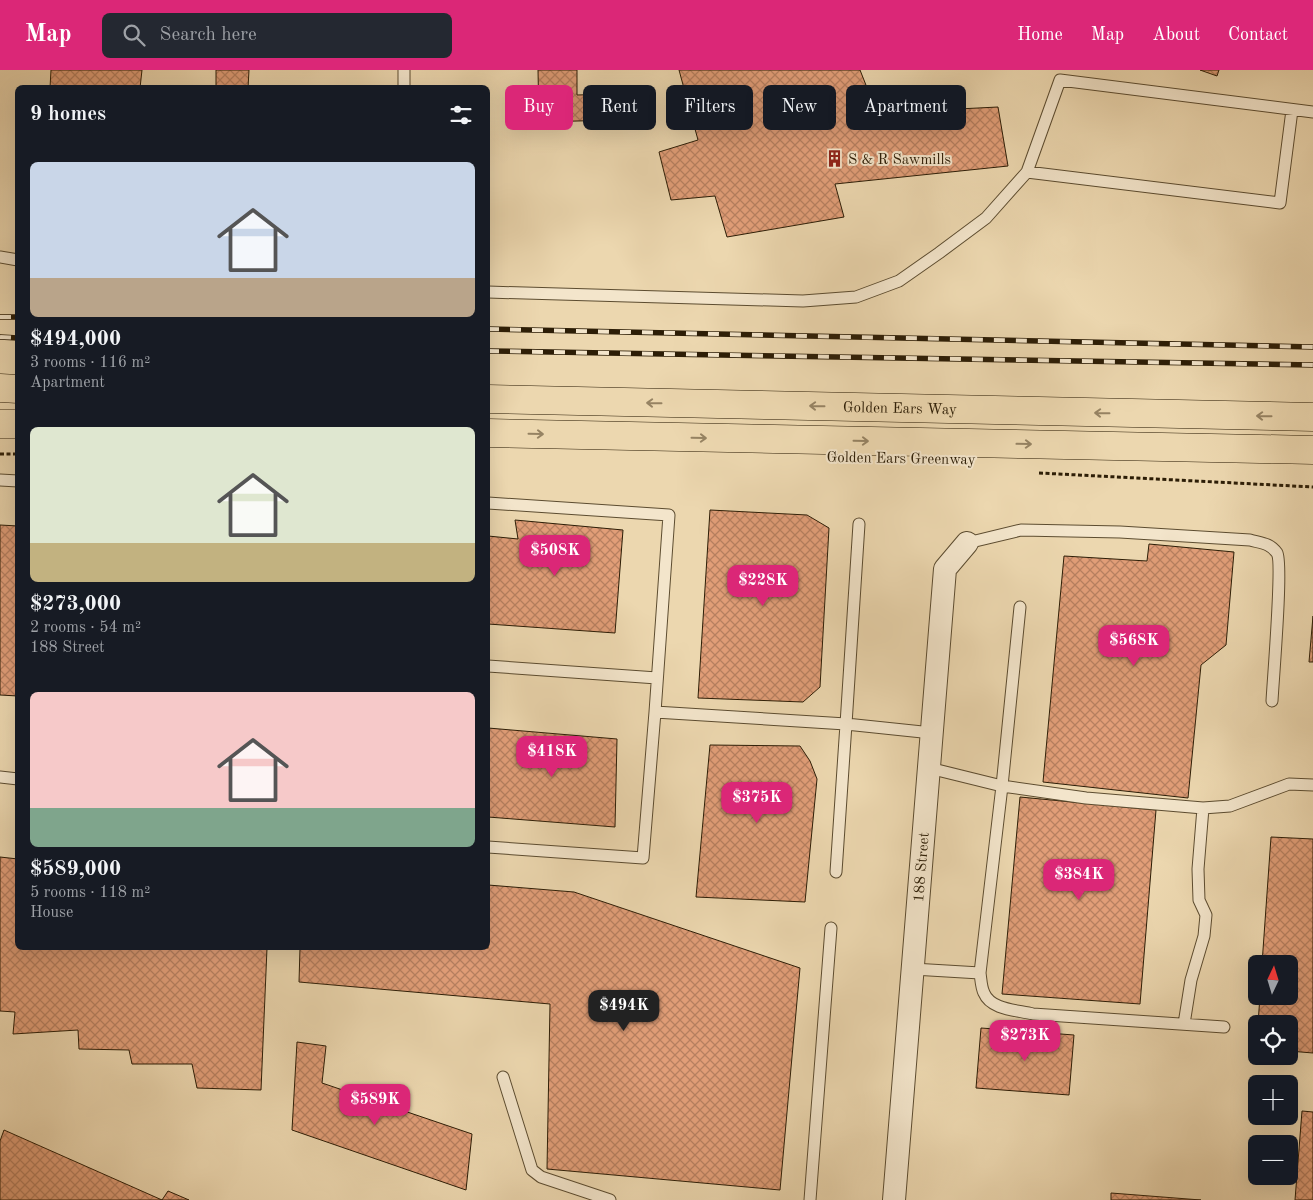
<!DOCTYPE html>
<html lang="en">
<head>
<meta charset="utf-8">
<style>
  :root { --surface:#171b24; --page:#242831; --text:#f1f3f6; --muted:#9ea1a6; --accent:#db2777 }
  body { margin:0; font-family:"Old Standard TT",serif; background:var(--page); color:var(--text); height:100vh; display:flex; flex-direction:column; font-size:19px; white-space:nowrap }
  * { box-sizing:border-box; margin:0 }
  p { font-size:16px; color:var(--muted) }
  .icon { flex:none; width:28px; height:28px; fill:none; stroke:currentColor; stroke-width:2; stroke-linecap:round; stroke-linejoin:round }
  .map { position:relative; flex:1; overflow:hidden }
  .drawer { position:absolute; left:15px; top:15px; width:475px; height:865px; display:flex; flex-direction:column; background:var(--surface); border-radius:8px; box-shadow:0 5px 20px #0002 }
  .drawer>* { flex:none }
  .guide { position:absolute; left:505px; top:15px; width:475px; height:45px; display:flex; gap:10px }
  .needle { width:32px; rotate:4deg }
  .controls { position:absolute; left:1248px; top:885px; display:grid; gap:10px }
  .controls a { display:grid; place-items:center; width:50px; height:50px; border-radius:8px; background:var(--surface); box-shadow:0 5px 20px #0002; font-size:25px }
  .price { position:absolute; translate:-50% -42px; padding:0 11px; border-radius:10px; background:var(--accent); color:#fff; font-size:16px; line-height:32px; filter:drop-shadow(0 1px 2px #0008) }
  .price::after { content:''; position:absolute; left:50%; top:30px; width:15px; height:11px; margin-left:-8px; background:inherit; clip-path:polygon(0 0,100% 0,50% 100%) }
  .price.current { background:#222; color:#fff }
  ul { padding:0; list-style:none }
  li { display:grid; align-content:center; gap:10px; height:265px; padding:0 15px }
  li span { display:grid; place-items:center; height:155px; border-radius:8px; color:#555 }
  li>.icon { margin-inline-start:auto }
  span .icon { width:90px; height:90px; fill:#fffc; stroke-width:1 }
  li b { font-size:21px }
  h2 { display:flex; justify-content:space-between; align-items:center; height:60px; padding:0 15px; font-size:21px }
  .tag { padding:0 18px; border-radius:8px; background:var(--surface); box-shadow:0 5px 20px #0002; font-size:18px; line-height:45px }
  .tag.current { background:var(--accent); color:#fff }
  header { display:flex; align-items:center; gap:30px; box-sizing:border-box; height:70px; padding:0 25px; background:var(--accent); color:#fff }
  header strong { font-size:24px }
  nav { display:flex; gap:28px; margin-inline-start:auto; font-size:18px }
  .search { width:350px; height:45px; background:var(--page); display:flex; align-items:center; gap:12px; box-sizing:border-box; padding:0 18px; border-radius:8px; color:var(--muted); font-size:19px }
  .map>svg:first-child { display:block }
  .building { fill:url(#building-cross-hatch); stroke:#2c1d06 }
  .lines { fill:none; stroke-linecap:round; stroke-linejoin:round }
  .lane-casing { stroke:#5c4c30; stroke-width:13 }
  .street-casing { stroke:#5c4c30; stroke-width:24 }
  .primary-casing { stroke:#2c1d06; stroke-width:29 }
  .path { stroke:#2c1d06; stroke-width:3; stroke-dasharray:4 2.5; stroke-linecap:butt }
  .lane { stroke:#f3e5cb; stroke-width:11 }
  .street { stroke:#f3e5cb; stroke-width:22 }
  .primary { stroke:#ecd7af; stroke-width:28 }
  .rail-casing { stroke:#2c1d06; stroke-width:5.5 }
  .rail { stroke:#f3e5cb; stroke-width:4; stroke-dasharray:11; stroke-linecap:butt }
  .oneway { stroke:#968363 }
  .labels { text-anchor:middle; stroke-width:4; stroke-linejoin:round; paint-order:stroke }
  .poi-label { font-size:15px; fill:#2c1d06; stroke:#f3e5cb; text-anchor:start }
  .street-label { font-size:15px; fill:#2c1d06; stroke:#f3e5cb }
</style>
</head>
<body>
<header>
<strong>Map</strong>
<div class="search"><svg class="icon" aria-label="search" viewBox="0 0 24 24"><circle cx="10" cy="10" r="6"/><path d="M15 15l6 6"/></svg>Search here</div>
<nav><a>Home</a><a>Map</a><a>About</a><a>Contact</a></nav>
</header>
<div class="map">
<svg width="1313" height="1130" viewBox="0 0 1313 1130">
  <defs>
    <pattern id="building-cross-hatch" width="8" height="8" patternUnits="userSpaceOnUse" patternTransform="scale(1.25)"><rect width="8" height="8" fill="#e19e78"/><path d="M0 0l8 8M0 8l8-8" fill="none" stroke="#b78060"/></pattern>
  </defs>
  <rect width="100%" height="100%" fill="#ecd7af"/>
  <filter id="stains"><feTurbulence type="fractalNoise" baseFrequency=".004" numOctaves="4"/><feColorMatrix values="0 0 0 0 .2 0 0 0 0 .09 0 0 0 0 .02 0 0 0 .5 -.17"/></filter>
  <radialGradient id="worn" r=".72"><stop offset=".6" stop-color="#630" stop-opacity="0"/><stop offset="1" stop-color="#630" stop-opacity=".3"/></radialGradient>
  <!-- building -->
  <path class="building" d="M51,0H142L140,18H50Z
    M216,0H249L248,18H216Z
    M538,0H577V25L614,24L615,50L539,52Z
    M679,0H860L877,43L998,37L1008,96L835,114L844,147L727,167L715,126L671,130L659,82L698,70Z
    M1200,0H1219L1217,6Z
    M710,440L807,445L829,458L820,617L803,632L698,628Z
    M515,450L623,460L615,563L488,554V466L518,469Z
    M0,455L18,456V626L0,625Z
    M1149,474L1234,482L1226,575L1201,595L1188,728L1043,712L1064,486L1147,491Z
    M1313,546V592H1309Z
    M488,658L617,669L615,757L488,747Z
    M710,675L800,676L810,691L817,709L805,832L696,827Z
    M1020,727L1156,740L1140,934L1002,924Z
    M1271,767L1313,769V983L1289,981V954H1258L1260,926H1289V894H1262Z
    M0,787L18,789V878H267L261,1020L197,1018L192,994H132L129,980L79,979L78,960L13,964L15,942L0,941Z
    M488,815L574,822L800,898L780,1120L547,1099L550,934L299,912L300,878H488Z
    M981,958L1074,965L1069,1025L976,1018Z
    M297,972L326,976L322,1013L472,1064L466,1120L292,1060Z
    M1302,1041L1313,1042V1130H1295Z
    M4,1060L162,1130L168,1121L189,1130H0V1071Z
    M1111,1123L1201,1130H1111Z"/>
  <g class="lines">
    <defs>
      <path id="lane" d="M404,18V0
        M1292,40L1280,133L1027,102L1060,10L1313,42
        M0,187L18,190
        M488,222L803,231L856,227L899,211L939,183L986,148L1027,102
        M0,410L18,411
        M488,433L669,445L655,642L846,654L836,802
        M859,454L846,654L932,663
        M967,473L1021,460L1120,462L1250,470C1261,473 1270,473 1277,483C1283,493 1273,611 1272,631
        M488,596L657,608
        M929,698L1002,716L1086,728L1203,738L1230,736L1289,714L1313,715
        M0,707L18,709
        M488,777L643,788L655,642
        M913,899L980,903L1002,716L1020,537
        M980,903C981,909 981,917 984,923C991,940 1017,940 1033,944L1224,957
        M1184,954L1191,910L1204,866L1206,845L1199,830L1198,799L1203,738
        M503,1007L532,1100L541,1107L610,1130
        M810,1130L831,858"/>
      <g id="street">
        <path id="s1" d="M894,1130L945,499L967,473"/>
      </g>
      <g id="primary">
        <path d="M0,318L18,319"/>
        <path id="s2" d="M488,329L1313,347"/>
        <path d="M0,354H18"/>
        <path d="M488,363L1313,380"/>
      </g>
    </defs>
    <!-- lane casing -->
    <use href="#lane" class="lane-casing"/>
    <!-- street casing -->
    <use href="#street" class="street-casing"/>
    <!-- primary casing -->
    <use href="#primary" class="primary-casing"/>
    <!-- path -->
    <path class="path" d="M0,384H18
      M1039,403L1313,417"/>
    <!-- lane -->
    <use href="#lane" class="lane"/>
    <!-- street -->
    <use href="#street" class="street"/>
    <!-- primary -->
    <use href="#primary" class="primary"/>
    <defs>
      <path id="rail" d="M0,247H18
        M488,259L1313,277
        M0,267L18,268
        M488,281L1313,295"/>
    </defs>
    <!-- rail casing -->
    <use href="#rail" class="rail-casing"/>
    <!-- rail -->
    <use href="#rail" class="rail"/>
  </g>
  <!-- one-way arrows -->
  <defs><path id="oneway-shaft" d="M-6 0H5M1.5-3L5.5 0L1.5 3" fill="none" stroke-width="1.6" stroke-linecap="round" stroke-linejoin="round" transform="scale(1.25)"/></defs>
  <g class="oneway">
    <use href="#oneway-shaft" transform="translate(654 333) rotate(-179)"/>
    <use href="#oneway-shaft" transform="translate(817 336) rotate(-179)"/>
    <use href="#oneway-shaft" transform="translate(1102 343) rotate(-179)"/>
    <use href="#oneway-shaft" transform="translate(1264 346) rotate(-179)"/>
    <use href="#oneway-shaft" transform="translate(536 364) rotate(1)"/>
    <use href="#oneway-shaft" transform="translate(699 368) rotate(1)"/>
    <use href="#oneway-shaft" transform="translate(861 371) rotate(1)"/>
    <use href="#oneway-shaft" transform="translate(1024 374) rotate(1)"/>
  </g>
  <!-- icons -->
  <defs>
    <symbol id="building-bare" viewBox="-9 -9 18 18"><path d="M-4-6H4V6H1V3H-1V6H-4ZM-2.5-4.3h1.7v1.8h-1.7ZM.8-4.3h1.7v1.8H.8ZM-2.5-1h1.7V.8h-1.7ZM.8-1h1.7V.8H.8Z" fill="#8f2418" stroke="#f3e5cb" stroke-width="2.5" paint-order="stroke"/></symbol>
  </defs>
  <g fill-rule="evenodd">
    <use href="#building-bare" x="822" y="76" width="25" height="25"/>
  </g>
  <g class="labels">
    <!-- poi labels -->
    <g class="poi-label">
      <text x="848" y="94">S &amp; R Sawmills</text>
    </g>
    <!-- street labels -->
    <g class="street-label">
      <text dy="5" stroke="none"><textPath href="#s2" startOffset="412">Golden Ears Way</textPath></text>
      <text transform="translate(901 388) rotate(1)" y="5">Golden Ears Greenway</text>
      <text dy="5" stroke="none"><textPath href="#s1" startOffset="334">188 Street</textPath></text>
    </g>
  </g>
  <rect width="100%" height="100%" filter="url(#stains)"/>
  <rect width="100%" height="100%" fill="url(#worn)"/>
</svg>
<div class="controls">
<a><svg class="needle" viewBox="-14 -14 28 28"><path d="M0-13l5 13h-10z" fill="#e53935"/><path d="M0 13l5-13h-10z" fill="#9ea1a6"/></svg></a>
<a><svg class="icon" aria-label="locate" viewBox="0 0 24 24"><circle cx="12" cy="12" r="6"/><path d="M12 2v4M12 18v4M2 12h4M18 12h4"/></svg></a>
<a>+</a>
<a>−</a>
</div>
<b class="price" style="left:555px;top:507px">$508K</b>
<b class="price" style="left:763px;top:537px">$228K</b>
<b class="price" style="left:1134px;top:597px">$568K</b>
<b class="price" style="left:552px;top:708px">$418K</b>
<b class="price" style="left:757px;top:754px">$375K</b>
<b class="price" style="left:1079px;top:831px">$384K</b>
<b class="price current" style="left:624px;top:962px">$494K</b>
<b class="price" style="left:1025px;top:992px">$273K</b>
<b class="price" style="left:375px;top:1056px">$589K</b>
<div class="guide">
<a class="tag current">Buy</a>
<a class="tag">Rent</a>
<a class="tag">Filters</a>
<a class="tag">New</a>
<a class="tag">Apartment</a>
</div>
<section class="drawer">
<h2>9 homes<svg class="icon" aria-label="filters" viewBox="0 0 24 24"><path d="M4 7h16M4 17h16"/><circle cx="9" cy="7" r="2"/><circle cx="15" cy="17" r="2"/></svg></h2>
<ul>
<li><span style="background:linear-gradient(#c9d6e8 75%,#b9a48a 0)"><svg class="icon" aria-label="home" viewBox="0 0 24 24"><path d="M3 11l9-7 9 7M6 9v11h12V9"/></svg></span><div><b>$494,000</b><p>3 rooms · 116 m²</p><p>Apartment</p></div></li>
<li><span style="background:linear-gradient(#dfe7d0 75%,#c2b280 0)"><svg class="icon" aria-label="home" viewBox="0 0 24 24"><path d="M3 11l9-7 9 7M6 9v11h12V9"/></svg></span><div><b>$273,000</b><p>2 rooms · 54 m²</p><p>188 Street</p></div></li>
<li><span style="background:linear-gradient(#f6c9c9 75%,#7fa58c 0)"><svg class="icon" aria-label="home" viewBox="0 0 24 24"><path d="M3 11l9-7 9 7M6 9v11h12V9"/></svg></span><div><b>$589,000</b><p>5 rooms · 118 m²</p><p>House</p></div></li>
</ul>
</section>
</div>
</body>
</html>
